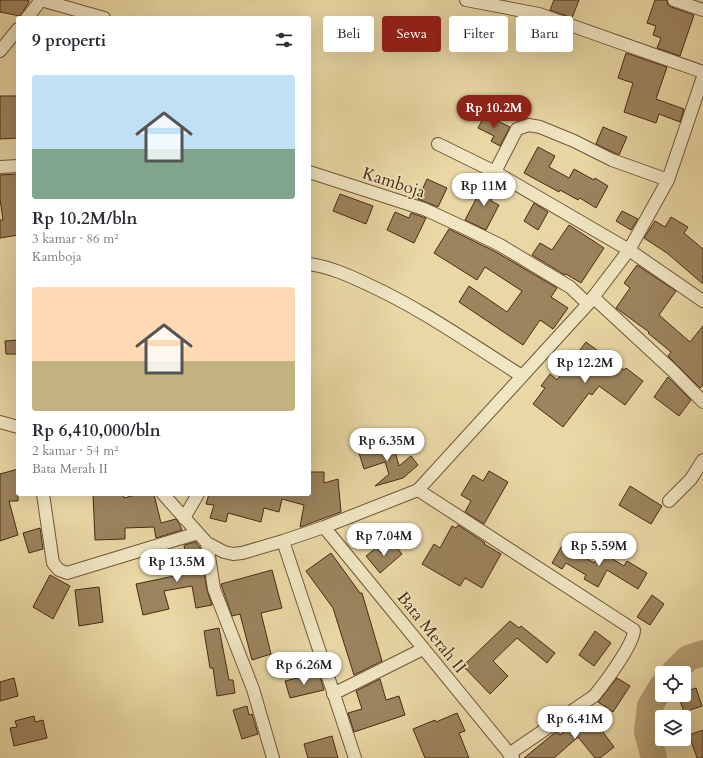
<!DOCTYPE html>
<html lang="id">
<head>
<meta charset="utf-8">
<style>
  :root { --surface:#fff; --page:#f2f2f3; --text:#2b2b33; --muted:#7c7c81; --accent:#8f2418 }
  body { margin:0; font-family:Cardo,serif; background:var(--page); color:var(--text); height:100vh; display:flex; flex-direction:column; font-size:15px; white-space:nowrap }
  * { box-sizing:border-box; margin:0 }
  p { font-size:13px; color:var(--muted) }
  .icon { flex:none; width:22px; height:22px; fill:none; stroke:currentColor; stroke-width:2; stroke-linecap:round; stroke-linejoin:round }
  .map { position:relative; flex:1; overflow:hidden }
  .details { position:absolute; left:16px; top:16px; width:295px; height:480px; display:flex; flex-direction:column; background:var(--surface); border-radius:4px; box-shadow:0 4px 16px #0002 }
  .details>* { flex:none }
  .banner { position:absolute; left:323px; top:16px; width:320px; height:36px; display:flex; gap:8px }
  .fabs { position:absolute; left:655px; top:666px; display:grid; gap:8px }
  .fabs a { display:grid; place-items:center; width:36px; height:36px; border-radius:4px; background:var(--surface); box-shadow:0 4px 16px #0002; font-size:20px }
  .price { position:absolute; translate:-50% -34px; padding:0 9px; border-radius:14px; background:#fff; color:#222; font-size:13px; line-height:26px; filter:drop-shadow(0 1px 2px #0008) }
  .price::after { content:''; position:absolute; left:50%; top:24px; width:12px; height:9px; margin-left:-6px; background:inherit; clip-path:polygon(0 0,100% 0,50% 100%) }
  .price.current { background:var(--accent); color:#fff }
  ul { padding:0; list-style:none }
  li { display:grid; align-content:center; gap:8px; height:212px; padding:0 16px }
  li span { display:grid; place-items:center; height:124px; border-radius:4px; color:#555 }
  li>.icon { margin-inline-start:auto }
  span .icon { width:72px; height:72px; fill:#fffc; stroke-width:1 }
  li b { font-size:17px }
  h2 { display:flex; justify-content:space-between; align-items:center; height:48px; padding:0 16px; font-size:17px }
  .pill { padding:0 14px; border-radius:4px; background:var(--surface); box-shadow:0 4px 16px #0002; font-size:14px; line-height:36px }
  .pill.current { background:var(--accent); color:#fff }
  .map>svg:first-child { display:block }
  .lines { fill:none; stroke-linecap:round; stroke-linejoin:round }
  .river { stroke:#b39d73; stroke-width:26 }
  .building { fill:#9c845e; stroke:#492a11 }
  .minor-casing { stroke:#715636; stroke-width:14 }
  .minor { stroke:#f1e6c4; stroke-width:12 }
  .labels { text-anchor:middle; stroke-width:3; stroke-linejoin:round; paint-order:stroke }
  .street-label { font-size:17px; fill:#492a11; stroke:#f1e6c4 }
</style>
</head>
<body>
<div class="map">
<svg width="703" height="758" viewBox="0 0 703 758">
  <rect width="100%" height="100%" fill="#e9d8a5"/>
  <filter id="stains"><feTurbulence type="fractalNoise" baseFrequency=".005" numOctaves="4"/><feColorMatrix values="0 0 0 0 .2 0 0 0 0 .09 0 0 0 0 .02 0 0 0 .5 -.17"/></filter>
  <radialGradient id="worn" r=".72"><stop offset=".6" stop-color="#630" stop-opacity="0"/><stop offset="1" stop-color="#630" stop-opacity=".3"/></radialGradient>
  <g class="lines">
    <!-- river -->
    <path class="river" d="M673,673L688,658L703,653
      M654,758L647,732L650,706L662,686"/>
  </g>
  <!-- building -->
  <path class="building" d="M0,0H29L28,4L20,16L0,12Z
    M554,0H579L572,18L550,10Z
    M655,0H667L668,5L671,7L694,15L680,56L657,48L661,38L653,35L656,26L647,23Z
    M626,53L667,67L656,99L684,109L680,122L659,114L656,123L624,112L633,83L618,78Z
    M0,96H18V138L0,139Z
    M485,115L510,127L500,146L491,141L494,136L478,128Z
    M603,127L627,137L619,155L596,144Z
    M538,147L555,156L549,167L569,178L574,169L594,180L595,178L608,186L596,208L580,198L578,200L560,190L559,192L524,173Z
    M18,174V235L0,238V220H3L0,199V175Z
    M427,179L447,188L438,207L418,199Z
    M486,180L499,187L491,201L499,205L486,230L465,220Z
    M340,194L373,206L366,224L333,211Z
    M534,203L548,212L538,230L524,221Z
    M622,211L638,219L631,230L616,221Z
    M395,212L409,218L411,213L426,218L414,243L387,230Z
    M671,217L688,227L684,233L703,249V284L667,253L644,238L655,221L665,227Z
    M569,225L604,248L581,283L566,274L565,275L532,255L540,243L552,250Z
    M449,229L496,252L557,288L551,297L568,308L553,329L540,320L523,345L459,302L469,286L507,312L522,291L485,267L477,280L434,253Z
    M637,265L676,291L659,315L690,342L703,326V385L700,388L668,356L671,352L648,333L649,332L616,308L630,288L624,283Z
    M18,340V354H6L5,341Z
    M586,342L624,370L626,368L643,381L625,405L599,386L592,395L589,393L563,427L533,404L545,388L541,386L550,374L557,380Z
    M668,377L691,400L679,416L654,397Z
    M377,444L379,449L393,444L399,466L411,456L418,465L403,478L375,486L389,474L385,462L364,469L358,450Z
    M18,469V501H9L18,535L0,541V474Z
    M489,471L508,482L484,524L465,512L471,501L461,495L473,475L483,481Z
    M311,472H324V483L338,479L341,512L300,527L304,505L282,499L279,512L264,508L261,522L228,513L226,522L210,518L214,505L206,504L209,494H309V482Z
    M630,486L662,506L651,524L619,505Z
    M93,494H123L124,498L140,494H154L161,523L176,519L180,525L182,530L156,538L154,527L125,528V539L95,540Z
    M458,525L485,543L484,544L501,554L482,588L465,578L460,586L422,564L434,544L440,548L452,526L456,528Z
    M40,528L43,549L29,553L23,533Z
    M196,542L199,547H200L207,590L212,605L196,608L192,586L164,591L169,609L143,615L136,584L179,575L176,561L186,559L184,545Z
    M393,543L402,554L380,573L366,556L376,548L381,553Z
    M563,544L594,563L601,552L624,566L627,561L647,573L638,589L607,570L598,587L584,579L586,575L566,563L562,569L552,563Z
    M331,553L360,593H362L382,661L354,675L333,608L306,571Z
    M272,570L282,608L261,613L271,654L252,660L240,614L232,616L221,584Z
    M50,575L70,586L53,619L33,607Z
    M99,587L103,622L79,626L75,590Z
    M652,595L664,604L650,625L637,617Z
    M510,621L519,628L521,626L555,653L547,663L517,638L493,661L508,676L490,694L463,666Z
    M219,628L229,680H233L235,693L217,696L213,668H210L204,631Z
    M595,631L611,643L594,666L579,655Z
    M319,673L324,690L290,698L285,681Z
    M14,678L18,696L0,701V682Z
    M617,678L630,686L613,712L598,702Z
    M380,679L386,700L399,696L405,715L354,732L348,713L362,709L356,691Z
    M696,688L702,706L684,712L678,695H684V692Z
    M247,706L249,715L252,714L258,734L242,739L233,710Z
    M588,712L614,747L600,758H595L578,737L554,758H524L557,731L560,735Z
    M457,713L465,731L459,733L469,758H425L413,729L435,720L436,722Z
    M34,716L35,722L43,720L47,738L14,746L10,728L17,727L15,721Z
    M703,730V758H697L689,735Z
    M332,736L338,758H308L304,744Z"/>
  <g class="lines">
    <defs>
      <path id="minor" d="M41,0L104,18
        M466,0L539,14L703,72
        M674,0L703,10
        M27,18L41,0
        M0,51L18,29
        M438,144L495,172L629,250L703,301
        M0,167L18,166
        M309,172L424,209L465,228L500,245L570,287L588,304
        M495,172L517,129L529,125L540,127L574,141L612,160L668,180
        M309,264C330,267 348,275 367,284C422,309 471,344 522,376
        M593,297L673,371L703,402
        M0,422L18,427
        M418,490L634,630C634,644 604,684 594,696L509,754
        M43,494L53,563L59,570L67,573L198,533
        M163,494L207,543L224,552L233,554L242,553L283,541L324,527L418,490L588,304L629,250L668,180L703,77
        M669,501L691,479L703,460
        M184,518L198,494
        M324,527L513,758
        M283,541L355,758
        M207,543L214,589L253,689L273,758
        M333,694L423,649"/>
    </defs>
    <!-- minor casing -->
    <use href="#minor" class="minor-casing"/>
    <!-- minor -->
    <use href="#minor" class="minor"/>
  </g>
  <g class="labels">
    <!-- street labels -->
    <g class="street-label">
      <text transform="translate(394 182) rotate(18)" y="6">Kamboja</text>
      <text transform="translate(432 632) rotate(51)" y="6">Bata Merah II</text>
    </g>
  </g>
  <rect width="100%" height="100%" filter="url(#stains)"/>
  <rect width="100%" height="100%" fill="url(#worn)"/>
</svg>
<div class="fabs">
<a><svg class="icon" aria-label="locate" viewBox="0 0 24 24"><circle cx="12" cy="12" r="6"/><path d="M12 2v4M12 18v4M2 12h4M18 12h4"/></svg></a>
<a><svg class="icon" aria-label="layers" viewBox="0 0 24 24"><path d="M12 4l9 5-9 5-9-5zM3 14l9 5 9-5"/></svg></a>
</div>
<b class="price current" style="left:494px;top:129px">Rp 10.2M</b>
<b class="price" style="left:484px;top:207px">Rp 11M</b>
<b class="price" style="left:585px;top:384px">Rp 12.2M</b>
<b class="price" style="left:387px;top:462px">Rp 6.35M</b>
<b class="price" style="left:384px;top:557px">Rp 7.04M</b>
<b class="price" style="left:599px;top:567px">Rp 5.59M</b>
<b class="price" style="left:177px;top:583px">Rp 13.5M</b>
<b class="price" style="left:304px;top:686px">Rp 6.26M</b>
<b class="price" style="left:575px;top:740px">Rp 6.41M</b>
<div class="banner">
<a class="pill">Beli</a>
<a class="pill current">Sewa</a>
<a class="pill">Filter</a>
<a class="pill">Baru</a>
</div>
<section class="details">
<h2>9 properti<svg class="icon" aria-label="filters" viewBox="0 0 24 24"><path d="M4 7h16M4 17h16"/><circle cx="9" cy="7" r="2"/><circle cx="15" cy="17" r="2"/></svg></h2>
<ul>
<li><span style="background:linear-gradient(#bfe0f5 60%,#7fa58c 0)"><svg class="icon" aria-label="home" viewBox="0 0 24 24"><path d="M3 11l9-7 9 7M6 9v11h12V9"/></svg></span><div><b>Rp 10.2M/bln</b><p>3 kamar · 86 m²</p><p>Kamboja</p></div></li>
<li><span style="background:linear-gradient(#ffd9b3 60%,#c2b280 0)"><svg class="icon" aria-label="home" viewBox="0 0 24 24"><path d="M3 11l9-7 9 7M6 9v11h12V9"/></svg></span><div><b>Rp 6,410,000/bln</b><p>2 kamar · 54 m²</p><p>Bata Merah II</p></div></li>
</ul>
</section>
</div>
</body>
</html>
